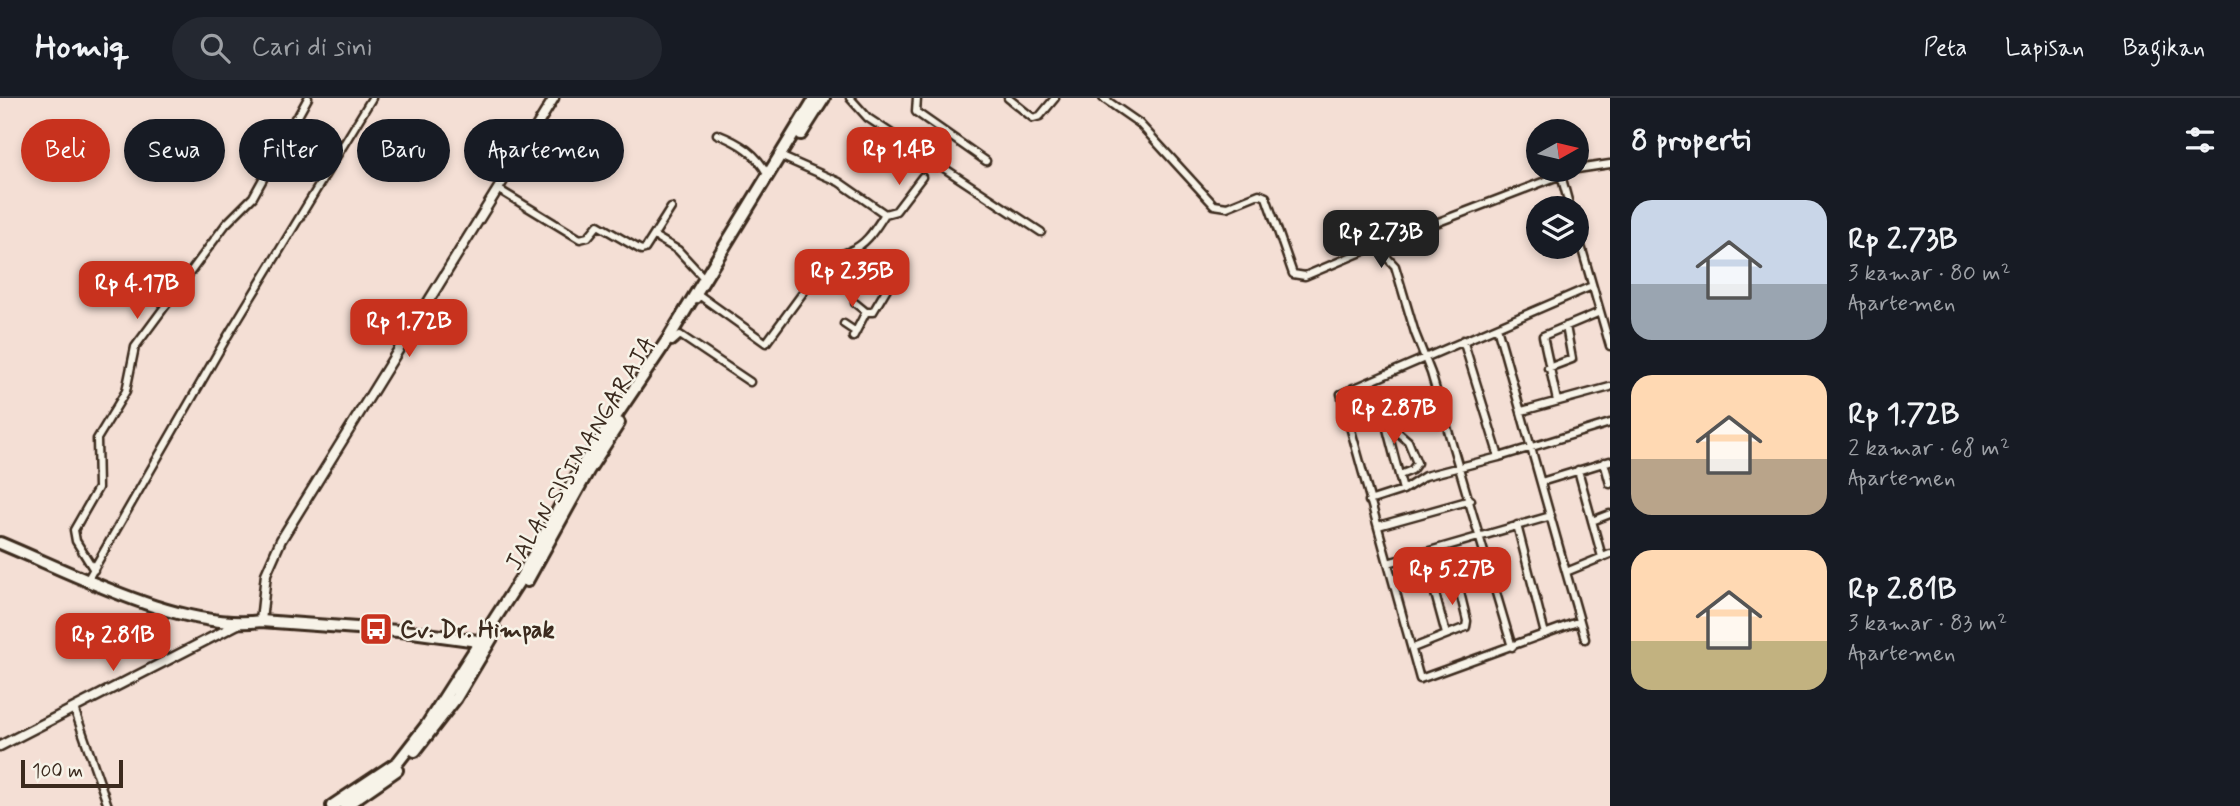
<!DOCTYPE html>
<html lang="id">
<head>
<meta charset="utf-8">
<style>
  :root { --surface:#171b24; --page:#242831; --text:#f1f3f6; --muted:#9ea1a6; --line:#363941; --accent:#c8321e }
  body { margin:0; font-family:Mynerve,sans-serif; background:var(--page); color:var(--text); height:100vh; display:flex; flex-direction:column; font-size:26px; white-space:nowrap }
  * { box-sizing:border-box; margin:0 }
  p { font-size:23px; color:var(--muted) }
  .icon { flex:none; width:38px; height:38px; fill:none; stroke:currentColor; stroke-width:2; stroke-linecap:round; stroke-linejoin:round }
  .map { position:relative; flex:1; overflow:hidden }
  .panel { display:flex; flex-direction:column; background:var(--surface); width:630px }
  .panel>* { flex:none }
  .hud { position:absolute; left:21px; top:21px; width:665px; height:63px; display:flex; gap:14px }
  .needle { width:46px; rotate:82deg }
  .tools { position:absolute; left:1526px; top:21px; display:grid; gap:14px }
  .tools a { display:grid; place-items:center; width:63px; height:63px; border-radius:50%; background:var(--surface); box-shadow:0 4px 10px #0003; font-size:35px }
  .scale { position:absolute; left:21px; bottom:18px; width:102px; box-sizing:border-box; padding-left:7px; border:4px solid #3b2a1e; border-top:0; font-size:19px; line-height:24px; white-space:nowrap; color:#3b2a1e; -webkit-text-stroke:5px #f7f3e8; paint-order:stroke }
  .price { position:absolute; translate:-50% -60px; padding:0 16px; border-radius:14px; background:var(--accent); color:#fff; font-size:23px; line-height:46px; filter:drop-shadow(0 2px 4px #0008) }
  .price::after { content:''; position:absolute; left:50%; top:42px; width:21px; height:16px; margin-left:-10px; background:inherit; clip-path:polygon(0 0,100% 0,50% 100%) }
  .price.current { background:#222; color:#fff }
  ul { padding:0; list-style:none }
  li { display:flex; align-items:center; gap:21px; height:175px; padding:0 21px }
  li span { display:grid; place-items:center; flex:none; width:196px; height:140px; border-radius:21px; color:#555 }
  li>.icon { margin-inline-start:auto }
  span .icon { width:84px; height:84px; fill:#fffc; stroke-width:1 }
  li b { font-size:30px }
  h2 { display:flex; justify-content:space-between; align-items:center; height:84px; padding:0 21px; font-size:30px }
  .tag { padding:0 24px; border-radius:32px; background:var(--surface); box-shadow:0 4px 10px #0003; font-size:24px; line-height:63px }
  .tag.current { background:var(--accent); color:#fff }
  header { display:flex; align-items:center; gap:42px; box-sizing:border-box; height:98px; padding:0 35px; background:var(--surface); border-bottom:2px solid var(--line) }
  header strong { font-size:33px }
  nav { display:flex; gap:38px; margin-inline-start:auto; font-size:24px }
  .search { width:490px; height:63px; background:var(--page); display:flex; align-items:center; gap:18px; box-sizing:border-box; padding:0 24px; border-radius:38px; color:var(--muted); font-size:26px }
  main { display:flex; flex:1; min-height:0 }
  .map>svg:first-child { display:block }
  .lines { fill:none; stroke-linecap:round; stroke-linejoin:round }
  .minor-casing { stroke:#3b2a1e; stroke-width:11 }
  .tertiary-casing { stroke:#3b2a1e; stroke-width:13 }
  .trunk-casing { stroke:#3b2a1e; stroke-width:16 }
  .minor { stroke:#f7f3e8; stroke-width:6 }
  .tertiary { stroke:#f7f3e8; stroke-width:8 }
  .trunk { stroke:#f7f3e8; stroke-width:10 }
  .labels { text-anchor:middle; stroke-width:5; stroke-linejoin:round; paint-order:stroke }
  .street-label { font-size:24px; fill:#3b2a1e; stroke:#f7f3e8 }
  .poi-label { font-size:24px; font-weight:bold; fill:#3b2a1e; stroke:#f7f3e8; text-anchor:start }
</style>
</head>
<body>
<header>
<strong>Homiq</strong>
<div class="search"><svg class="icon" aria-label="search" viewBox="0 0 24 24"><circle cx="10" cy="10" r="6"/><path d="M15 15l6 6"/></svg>Cari di sini</div>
<nav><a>Peta</a><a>Lapisan</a><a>Bagikan</a></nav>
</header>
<main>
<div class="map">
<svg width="1610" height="708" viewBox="0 0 1610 708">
  <rect width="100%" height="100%" fill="#f4dfd5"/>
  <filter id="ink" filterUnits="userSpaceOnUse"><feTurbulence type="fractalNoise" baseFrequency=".0143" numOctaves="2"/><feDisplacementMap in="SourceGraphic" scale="14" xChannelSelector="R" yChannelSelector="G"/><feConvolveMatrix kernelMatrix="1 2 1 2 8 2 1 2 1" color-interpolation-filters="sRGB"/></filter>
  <g filter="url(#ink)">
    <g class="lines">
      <defs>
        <path id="minor" d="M850,0L868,20L1041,134
          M917,0L916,14L986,63
          M1008,0L1033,20L1040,18L1055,0
          M1103,0L1139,25L1214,107L1227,109L1259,96L1266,99L1293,176L1305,178L1376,148L1395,168L1415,235L1431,275L1512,549
          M295,20L341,48
          M717,36C740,45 756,55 768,77
          M780,58L839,84L885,116L896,113L922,79
          M1577,71L1610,66
          M1561,77L1570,110
          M498,91L580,141L588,139L598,127L641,152L645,151L671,110
          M1577,134L1610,248
          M654,138L678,152L703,179
          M1376,148L1574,72
          M850,153C867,146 875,131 885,116
          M1592,188L1341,296L1420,581L1580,523L1566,474L1610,456
          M697,201L699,197L766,245L827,162L850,153L889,187L873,214H866L853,239
          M855,205L866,214
          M844,226L856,234
          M1497,229L1566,474
          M668,241L672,244L680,237L750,284
          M1463,242L1499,359L1610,325
          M1548,270L1572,261L1566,228
          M1353,290L1385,323L1403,392
          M1557,303L1543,238L1600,214
          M1522,313L1610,289
          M1385,323L1408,343L1417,365L1412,372L1400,377
          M1604,364L1610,386
          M1578,372L1602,459
          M1541,384L1610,363
          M1369,403L1403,392L1425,378L1499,359
          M1592,423L1610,416
          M1517,427L1545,536
          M1378,428L1471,402
          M1388,465L1551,418
          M94,472L76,443L74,432L98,390L97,341L126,293L135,249L226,126L253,99L308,0
          M88,481L227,239L372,0
          M1580,523L1585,541
          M1446,536L1434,492L1457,482
          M1413,550L1466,529L1467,523L1457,482L1491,473
          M74,610L108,708"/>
        <path id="tertiary" d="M261,523L266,476L281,442L554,0
          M0,648L238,526"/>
        <path id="trunk" d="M801,36L824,0
          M0,445C73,475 183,534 261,523L412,534L485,544
          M527,483L588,373L619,325
          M415,653L456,600L496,533
          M332,708L398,664L426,628L521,480L582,368L668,241L815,0
          M345,708L397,672"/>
      </defs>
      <!-- minor casing -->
      <use href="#minor" class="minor-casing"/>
      <!-- tertiary casing -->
      <use href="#tertiary" class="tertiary-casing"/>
      <!-- trunk casing -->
      <use href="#trunk" class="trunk-casing"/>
      <!-- minor -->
      <use href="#minor" class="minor"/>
      <!-- tertiary -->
      <use href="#tertiary" class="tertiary"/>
      <!-- trunk -->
      <use href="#trunk" class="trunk"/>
    </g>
  </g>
  <!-- icons -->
  <defs>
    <symbol id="bus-square" viewBox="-11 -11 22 22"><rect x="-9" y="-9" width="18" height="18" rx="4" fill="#c8321e" stroke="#f7f3e8"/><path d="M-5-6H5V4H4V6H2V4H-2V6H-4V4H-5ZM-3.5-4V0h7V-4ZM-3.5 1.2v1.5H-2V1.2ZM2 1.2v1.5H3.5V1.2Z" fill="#fff"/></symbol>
  </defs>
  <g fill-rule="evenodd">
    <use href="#bus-square" x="357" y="512" width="38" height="38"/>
  </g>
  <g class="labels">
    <!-- street labels -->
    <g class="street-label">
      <text transform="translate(580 355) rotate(-59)" y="8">JALAN SISIMANGARAJA</text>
    </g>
    <!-- poi labels -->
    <g class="poi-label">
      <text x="400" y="539">Cv. Dr. Himpak</text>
    </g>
  </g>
</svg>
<div class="tools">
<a><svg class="needle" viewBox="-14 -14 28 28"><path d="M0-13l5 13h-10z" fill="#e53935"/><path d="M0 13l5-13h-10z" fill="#9ea1a6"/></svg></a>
<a><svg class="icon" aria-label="layers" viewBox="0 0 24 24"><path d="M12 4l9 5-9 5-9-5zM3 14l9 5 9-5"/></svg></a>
</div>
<div class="scale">100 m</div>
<b class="price" style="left:899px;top:89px">Rp 1.4B</b>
<b class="price current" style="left:1381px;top:172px">Rp 2.73B</b>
<b class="price" style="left:852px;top:211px">Rp 2.35B</b>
<b class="price" style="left:137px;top:223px">Rp 4.17B</b>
<b class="price" style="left:409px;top:261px">Rp 1.72B</b>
<b class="price" style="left:1394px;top:348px">Rp 2.87B</b>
<b class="price" style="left:1452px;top:509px">Rp 5.27B</b>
<b class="price" style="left:113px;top:575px">Rp 2.81B</b>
<div class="hud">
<a class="tag current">Beli</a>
<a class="tag">Sewa</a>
<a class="tag">Filter</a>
<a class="tag">Baru</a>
<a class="tag">Apartemen</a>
</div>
</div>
<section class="panel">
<h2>8 properti<svg class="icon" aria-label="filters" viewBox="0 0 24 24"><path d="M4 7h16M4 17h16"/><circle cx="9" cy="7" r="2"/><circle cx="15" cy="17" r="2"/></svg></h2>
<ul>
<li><span style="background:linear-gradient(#c9d6e8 60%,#9aa5b1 0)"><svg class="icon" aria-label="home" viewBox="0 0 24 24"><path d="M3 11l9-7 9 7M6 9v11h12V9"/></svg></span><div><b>Rp 2.73B</b><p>3 kamar · 80 m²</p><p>Apartemen</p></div></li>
<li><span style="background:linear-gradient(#ffd9b3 60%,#b9a48a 0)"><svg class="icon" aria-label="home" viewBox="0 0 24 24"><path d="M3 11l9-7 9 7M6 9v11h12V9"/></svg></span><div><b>Rp 1.72B</b><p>2 kamar · 68 m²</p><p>Apartemen</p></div></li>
<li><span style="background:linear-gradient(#ffd9b3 65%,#c2b280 0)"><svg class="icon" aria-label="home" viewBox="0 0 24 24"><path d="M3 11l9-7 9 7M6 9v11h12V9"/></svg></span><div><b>Rp 2.81B</b><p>3 kamar · 83 m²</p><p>Apartemen</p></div></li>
</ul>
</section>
</main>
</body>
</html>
